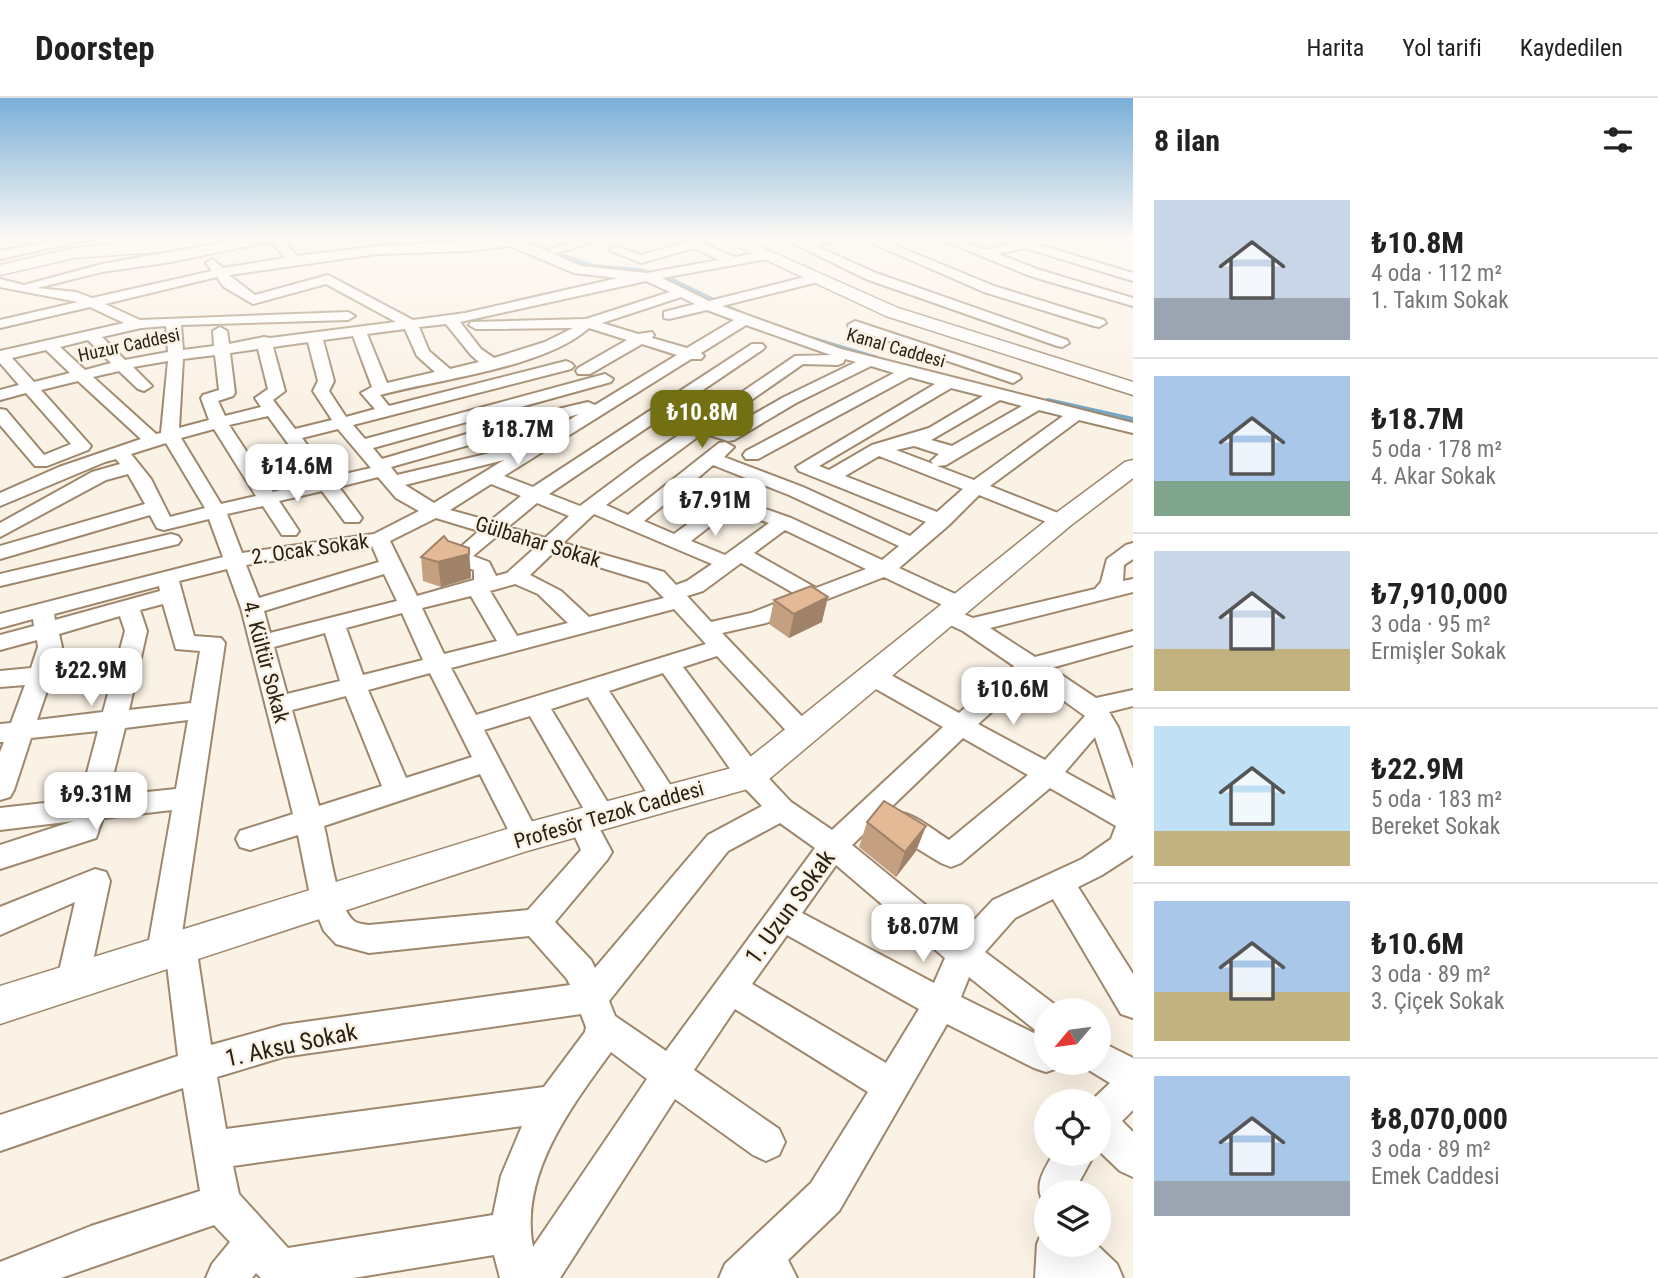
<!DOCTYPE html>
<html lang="tr">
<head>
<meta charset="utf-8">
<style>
  :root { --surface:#fff; --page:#f6f6f6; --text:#222; --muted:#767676; --line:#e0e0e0; --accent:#727012 }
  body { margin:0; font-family:"Roboto Condensed",sans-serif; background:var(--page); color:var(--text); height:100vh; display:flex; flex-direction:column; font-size:26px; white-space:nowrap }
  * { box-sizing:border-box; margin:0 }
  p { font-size:23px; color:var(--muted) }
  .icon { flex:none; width:38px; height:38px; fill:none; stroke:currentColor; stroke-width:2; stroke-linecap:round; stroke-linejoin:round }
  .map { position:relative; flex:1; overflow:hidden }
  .details { display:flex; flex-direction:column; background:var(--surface); width:525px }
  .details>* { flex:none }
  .needle { width:46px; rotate:241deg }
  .fabs { position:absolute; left:1034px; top:900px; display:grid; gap:14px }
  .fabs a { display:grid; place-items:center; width:77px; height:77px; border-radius:50%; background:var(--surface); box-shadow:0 7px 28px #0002; font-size:35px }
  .price { position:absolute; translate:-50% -60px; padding:0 16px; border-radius:14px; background:#fff; color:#222; font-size:23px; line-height:46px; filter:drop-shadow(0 2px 4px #0008) }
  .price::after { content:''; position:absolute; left:50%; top:42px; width:21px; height:16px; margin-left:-10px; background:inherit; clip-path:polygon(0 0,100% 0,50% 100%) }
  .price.on { background:var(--accent); color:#fff }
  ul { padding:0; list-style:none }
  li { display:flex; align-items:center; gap:21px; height:175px; padding:0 21px }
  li+li { border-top:2px solid var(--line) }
  li span { display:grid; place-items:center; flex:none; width:196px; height:140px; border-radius:0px; color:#555 }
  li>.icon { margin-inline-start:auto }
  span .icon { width:84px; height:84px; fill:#fffc; stroke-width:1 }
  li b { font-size:30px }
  h2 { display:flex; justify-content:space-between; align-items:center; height:84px; padding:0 21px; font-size:30px }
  header { display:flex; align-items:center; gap:42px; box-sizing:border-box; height:98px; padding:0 35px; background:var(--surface); border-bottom:2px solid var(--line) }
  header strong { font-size:33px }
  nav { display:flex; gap:38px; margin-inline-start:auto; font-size:24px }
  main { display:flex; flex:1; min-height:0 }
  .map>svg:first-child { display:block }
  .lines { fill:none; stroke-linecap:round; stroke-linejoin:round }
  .canal { fill:#74a8c4; fill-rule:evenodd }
  .minor-casing { stroke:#9e876c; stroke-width:4 }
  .major-casing { stroke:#9e876c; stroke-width:3 }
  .minor { fill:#fff; fill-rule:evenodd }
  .major { fill:#fff; fill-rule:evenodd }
  .wall { fill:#c49f80 }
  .shaded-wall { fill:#a08268 }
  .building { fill:#e4b995; stroke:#a08268; stroke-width:2 }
  .labels { text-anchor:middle; stroke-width:5; stroke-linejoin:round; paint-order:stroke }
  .far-street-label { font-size:18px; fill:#2a2116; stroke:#fbf2e6 }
  .street-label { font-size:21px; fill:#2a2116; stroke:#fbf2e6 }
  .near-street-label { font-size:24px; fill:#2a2116; stroke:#fbf2e6 }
</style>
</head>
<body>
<header>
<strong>Doorstep</strong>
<nav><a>Harita</a><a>Yol tarifi</a><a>Kaydedilen</a></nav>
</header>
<main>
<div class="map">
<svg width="1133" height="1180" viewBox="0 0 1133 1180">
  <rect width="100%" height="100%" fill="#fbf2e6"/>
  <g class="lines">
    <!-- canal -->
    <path class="canal" d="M504,139H517L593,166L640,170L669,178L753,219L744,221L663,182L640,176L589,171Z
      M811,238L878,258L879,260L874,263L807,243V239Z
      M1048,300L1133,319V327L1044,307V301Z"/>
    <defs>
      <path id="minor" d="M74,139H100L0,161V153Z
        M254,139H282L297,158L377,148L496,142L492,139L519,141L581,168L647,175L719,162L694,150L641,165L609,152L615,148L641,157L695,142L734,159L763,154L767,155V161L662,180L709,203L813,177L818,178V184L722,208L841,251L1133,325V335L1079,322L990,388L1068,419L1071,423L1068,427H1054L979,397L949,427L899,470L966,501L969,506L966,511L954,512L973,520L1095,491L1101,484L1107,461L1126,447L1133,445V461L1124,467L1123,483L1133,481V494L990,530L1035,559L1133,533V547L1051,570L1096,600L1133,592V608L1109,614L1118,629L1133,671V757L1102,777L1078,789L1133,876V920L1121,916L1053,801L1015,820L985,854L1058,909L1059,912H1046V935L1034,931L969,879L961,899L1046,941V964H1061L1058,970L1046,974L1034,970L947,926L839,1113L788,1162L797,1180H719L725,1166L811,1085L868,994L735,911L694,972L779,1031L785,1044L779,1057L766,1063L753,1057L675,1001L560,1180H500L494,1157L353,1180H261L256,1175L252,1180H206L212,1166L230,1144L214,1127L61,1180H0V1164L91,1128L200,1093L183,990L0,1053V1017L178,958L167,867L152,864L147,854L172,712L103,720L96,740L0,771V747L74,723L0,732V710L80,701L98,633L31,640L14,692L10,699L0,702V654L4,644H0V626L11,625L25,587L0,589V573L31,570L38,549L37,542L0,552V537L34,528L33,521L0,530V516L223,459L209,421L164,432L157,430L150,417L0,461V448L145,406L128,376L106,382L0,439V425L92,374L120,366L116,361L105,364L0,408V395L59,369L141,341L78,283L41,292L91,348L88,352L47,368H35L0,327V311L6,312L44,357L71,346L26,295L0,302V292L19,287L0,265V253L124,225L90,209L0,230V222L78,204L0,189V181L24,187L102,166ZM272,143L285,160L223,170L212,161L206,165L212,173L92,200L76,194L37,190L102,174L171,164ZM510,148L574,175L618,180L465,215L413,222L328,177L255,197L229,177L377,156L469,153ZM217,179L224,189L253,206L326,186L396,224L270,240L264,239L229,246L227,233L220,229L213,233L214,248L183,252L181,227L348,222L355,218L348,214L140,222L105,206ZM646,183L670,194L586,221L471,224L469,227L476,231L573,230L545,244L494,260L481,251L460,224ZM681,199L695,206L664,214V220L669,221L707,212L734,222L687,250L652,240L654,237L652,234L638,236L602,225ZM446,226L471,257L479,264L450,271L429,253L419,229ZM746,227L831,257L795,258L639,364L580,408L549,396L762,252L765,249L762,246H752L533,389L504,378L691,261H701L704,258L701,255ZM166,228L168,254L125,262L102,239L141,230ZM589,230L627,242L578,270L576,273L578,276H590L642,246L677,257L595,307L588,304L524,319L382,361L373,350L611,284L613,281L605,276L365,341L353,327L571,271L574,268L571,265L566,263L389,308L380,297C439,281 544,270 589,230ZM405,231L417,258L435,274L387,285L367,236ZM353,238L372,289L361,295L375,311L346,319L329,293L334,283L323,242ZM88,242L111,265L85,272L60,249ZM308,244L318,283L313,293L332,322L295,331L273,302L285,293L273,249ZM258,251L268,291L255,300L261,309L225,318L218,303L233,298L235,295L230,255ZM46,252L70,275L34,284L12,260ZM215,257L219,292L203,297L201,300L209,322L179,330L183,261ZM845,261L856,264L784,299L726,332L714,328L803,266L838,267L843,265ZM168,263L161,335L156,336L93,279L119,273L138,291L144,293L152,288L133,269ZM871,268L894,275L746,353L743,357L746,361H758L910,279L935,286L796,369L799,373L926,424L910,438L803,389L724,359L734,349L725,344L719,345L628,417L606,407L703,335L728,343L734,342L796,305ZM951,290L983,298L929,330L872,347L829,372L819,368ZM1000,302L1022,308L952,348L931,342ZM1039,312L1063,318L974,382L937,368L946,367ZM579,316L519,353L511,350L397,377L391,369ZM268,318L315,383L273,394L229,327ZM214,331L256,398L221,406L181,340ZM338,331L371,370L331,379L302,340ZM166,345L205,410L170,419L151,381L131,356ZM914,348L939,356L931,363L933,366L896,352ZM879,358L963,391L937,414L845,378ZM504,362L434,405L405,387ZM713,367L789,397L899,448L882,462L791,420L692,385ZM378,379L396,400L419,413L374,436L242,455L227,416L263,408L282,437H296L299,433L279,403L322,393L345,424H359L362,420L339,389ZM491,386L521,398L490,423L450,412ZM681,393L715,406L674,436L644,423ZM537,405L569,418L545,440L508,429ZM731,412L769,425L725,457L691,443ZM594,416L712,466L687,483L676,487L664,474L563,445ZM436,420L479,433L448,460L451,464L474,472V482L417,498L390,443ZM785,432L866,471L816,490L754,455ZM497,438L535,450L507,475L496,478L489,464L473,458ZM372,448L379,464L259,500L246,467ZM553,455L648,484L664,500L589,519L561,493L530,477ZM741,465L797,497L751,515L711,524L687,498L703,493ZM227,471L241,510L293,716L240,733L236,741L240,749L250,752L298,737L311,802L324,833L336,846L369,855L529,838L567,881L570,887L283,927L211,947L196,848L191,838L182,835L225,545L221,540L194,538L179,483ZM384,476L397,503L270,535L264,513ZM884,479L949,510L937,511L934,516L937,521L963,533L1014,568L959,615L880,571L871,569L862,571L859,577L862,583L943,629L832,732L791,704L760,671L683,569L717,558L792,639L801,642L810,639L814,633L810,627L722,535L766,525ZM515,486L538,496L568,525L517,538L490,493ZM159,488L160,493L55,522L54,516ZM471,498L497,543L444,556L422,510ZM163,506L176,551L200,553L191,605L129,612L147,533L140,512ZM674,511L706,546L476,617L451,570ZM402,515L423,562L363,577L346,530ZM120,518L125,533L103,614L37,622L62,549L59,536ZM325,535L340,583L287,596L274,549ZM430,575L472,659L406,680L368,592ZM663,575L740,685L762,708L708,737L595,870L591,862L555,824L607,762L612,754L598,728L612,726L616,718L551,611L588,599L655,708L665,711L675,708L679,701L675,694L609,593ZM1031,579L1085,618L1045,662L978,626ZM346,598L382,688L319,708L292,612ZM530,618L585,713L572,715L568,723L581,752L528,812L369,827C363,826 358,826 354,823C336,808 330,751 324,728L480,676L516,747L526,750L536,747L540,739L484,632ZM188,622L176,691L108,698L125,630ZM1095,639L1116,702L1065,674ZM963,640L1028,677L949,742C931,731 907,708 885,715ZM1050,690L1116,728L1111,741L1082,761L993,802L961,836L852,747L885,716L881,723L885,731L941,765L951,769L961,765ZM780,725L815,750L666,953L615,918L609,903L728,753ZM836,767L945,860L934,885L802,815ZM787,837L919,911L886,965L752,886ZM581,916L586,929L585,934L544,989L226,1031L217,979L283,959ZM611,954L647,981L533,1149C519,1077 571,1009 611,954ZM522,1028L501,1078L493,1117L288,1150L239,1096L233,1068Z
        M588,139H609L554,156L548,152Z
        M780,139C789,139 795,141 804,143C810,144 841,139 852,139L816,148L876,175L1067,242L1069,245L1062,249L1057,248L866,181Z
        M858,139H875L994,188L1104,222L1106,225L1099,229L1094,228L984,194Z
        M935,139H953L985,152L1011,146L1004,142L1013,139L1133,175V183L1025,150L998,156L1040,172L1133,200V208L1030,178Z
        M855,223L1019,277L1021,280L1013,285L1007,283L850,230L848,227Z
        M171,436L178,438L181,442L178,446L0,488V476Z
        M95,771L106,774L110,783L89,882L85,892L73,897L61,892L57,882L75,804L0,837V809Z
        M1099,943L1133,960V1012L1122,1023L1133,1034V1079L1120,1073L1099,1053V1003H1091L1110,985L1087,971L1084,964H1099Z
        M1054,1055H1095L1077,1088V1094H1046V1108C1032,1090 1043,1073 1054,1055Z
        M1046,1130V1146H1096L1117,1166L1123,1180H1035L1037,1146L1043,1132Z"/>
      <path id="major" d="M188,139H225L217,144L157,154L74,160L0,177V167L74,150Z
        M717,139H738L898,210L1133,284V297L886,218Z
        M1133,362V380L1070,428L762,687L527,753L0,926V888L526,725L739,668L1052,418L1125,364Z"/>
    </defs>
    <!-- minor casing -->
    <use href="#minor" class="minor-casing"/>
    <!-- major casing -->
    <use href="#major" class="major-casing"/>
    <!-- minor -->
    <use href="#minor" class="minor"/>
    <!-- major -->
    <use href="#major" class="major"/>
  </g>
  <!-- wall -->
  <path class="wall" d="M421,459L471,474V480L441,489L423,483Z
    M774,502L822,524L789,540L769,526Z
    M867,724L926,728L916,753L896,779L859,749Z"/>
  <!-- shaded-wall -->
  <path class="shaded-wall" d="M469,450L471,480L441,489L438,464Z
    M828,499L822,524L789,540L794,516Z
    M926,728L916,753L896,779L905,754Z"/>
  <!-- building -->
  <path class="building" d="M444,438L448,443L469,450V456L438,464L421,459Z
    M811,488L828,499L794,516L774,502Z
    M884,703L926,728L905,754L867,724Z"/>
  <!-- sky -->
  <linearGradient id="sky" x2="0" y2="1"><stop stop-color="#79afda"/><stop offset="0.46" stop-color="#fdf9f4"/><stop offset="1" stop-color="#fdf9f4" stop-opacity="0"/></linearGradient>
  <rect width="1133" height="304" fill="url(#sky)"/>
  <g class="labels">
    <!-- far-street labels -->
    <g class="far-street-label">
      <text transform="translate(129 247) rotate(-12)" y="6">Huzur Caddesi</text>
      <text transform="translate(896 250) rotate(16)" y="6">Kanal Caddesi</text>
    </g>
    <!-- street labels -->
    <g class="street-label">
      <text transform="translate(538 444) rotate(17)" y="7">Gülbahar Sokak</text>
      <text transform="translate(310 451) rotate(-8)" y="7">2. Ocak Sokak</text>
      <text transform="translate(266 564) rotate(75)" y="7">4. Kültür Sokak</text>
      <text transform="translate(609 717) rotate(-16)" y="7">Profesör Tezok Caddesi</text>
    </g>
    <!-- near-street labels -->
    <g class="near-street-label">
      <text transform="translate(790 809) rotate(-54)" y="8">1. Uzun Sokak</text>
      <text transform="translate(291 947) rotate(-12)" y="8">1. Aksu Sokak</text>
    </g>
  </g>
</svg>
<div class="fabs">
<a><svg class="needle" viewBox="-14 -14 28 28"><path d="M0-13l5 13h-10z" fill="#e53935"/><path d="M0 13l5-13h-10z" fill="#767676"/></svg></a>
<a><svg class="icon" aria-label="locate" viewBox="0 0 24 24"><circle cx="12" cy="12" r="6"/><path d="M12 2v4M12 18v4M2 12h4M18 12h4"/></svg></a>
<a><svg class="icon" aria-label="layers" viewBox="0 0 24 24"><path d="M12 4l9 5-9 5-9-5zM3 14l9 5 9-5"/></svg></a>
</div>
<b class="price on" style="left:702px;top:352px">₺10.8M</b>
<b class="price" style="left:518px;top:369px">₺18.7M</b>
<b class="price" style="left:297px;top:406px">₺14.6M</b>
<b class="price" style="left:715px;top:440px">₺7.91M</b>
<b class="price" style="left:91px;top:610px">₺22.9M</b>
<b class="price" style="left:1013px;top:629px">₺10.6M</b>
<b class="price" style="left:96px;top:734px">₺9.31M</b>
<b class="price" style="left:923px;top:866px">₺8.07M</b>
</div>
<section class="details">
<h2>8 ilan<svg class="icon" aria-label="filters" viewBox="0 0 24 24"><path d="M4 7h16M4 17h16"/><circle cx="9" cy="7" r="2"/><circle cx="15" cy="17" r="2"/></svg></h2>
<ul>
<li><span style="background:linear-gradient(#c9d6e8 70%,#9aa5b1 0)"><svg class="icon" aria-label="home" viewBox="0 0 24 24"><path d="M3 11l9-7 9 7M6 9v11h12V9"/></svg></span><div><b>₺10.8M</b><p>4 oda · 112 m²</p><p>1. Takım Sokak</p></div></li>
<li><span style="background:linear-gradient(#a9c7e8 75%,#7fa58c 0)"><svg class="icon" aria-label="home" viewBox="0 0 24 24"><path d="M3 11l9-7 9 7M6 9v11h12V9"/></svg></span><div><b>₺18.7M</b><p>5 oda · 178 m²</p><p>4. Akar Sokak</p></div></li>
<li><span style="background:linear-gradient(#c9d6e8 70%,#c2b280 0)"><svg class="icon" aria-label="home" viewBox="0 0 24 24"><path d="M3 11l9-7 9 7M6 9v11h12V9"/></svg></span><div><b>₺7,910,000</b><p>3 oda · 95 m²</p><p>Ermişler Sokak</p></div></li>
<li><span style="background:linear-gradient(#bfe0f5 75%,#c2b280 0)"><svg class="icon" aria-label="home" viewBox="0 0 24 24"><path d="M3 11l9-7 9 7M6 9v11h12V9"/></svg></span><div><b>₺22.9M</b><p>5 oda · 183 m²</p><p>Bereket Sokak</p></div></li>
<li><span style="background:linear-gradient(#a9c7e8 65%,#c2b280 0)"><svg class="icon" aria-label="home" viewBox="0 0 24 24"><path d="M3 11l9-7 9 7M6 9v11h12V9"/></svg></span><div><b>₺10.6M</b><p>3 oda · 89 m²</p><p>3. Çiçek Sokak</p></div></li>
<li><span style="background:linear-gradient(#a9c7e8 75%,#9aa5b1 0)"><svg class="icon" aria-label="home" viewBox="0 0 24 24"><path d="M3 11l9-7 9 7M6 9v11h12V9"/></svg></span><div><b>₺8,070,000</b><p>3 oda · 89 m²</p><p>Emek Caddesi</p></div></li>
</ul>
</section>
</main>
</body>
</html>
